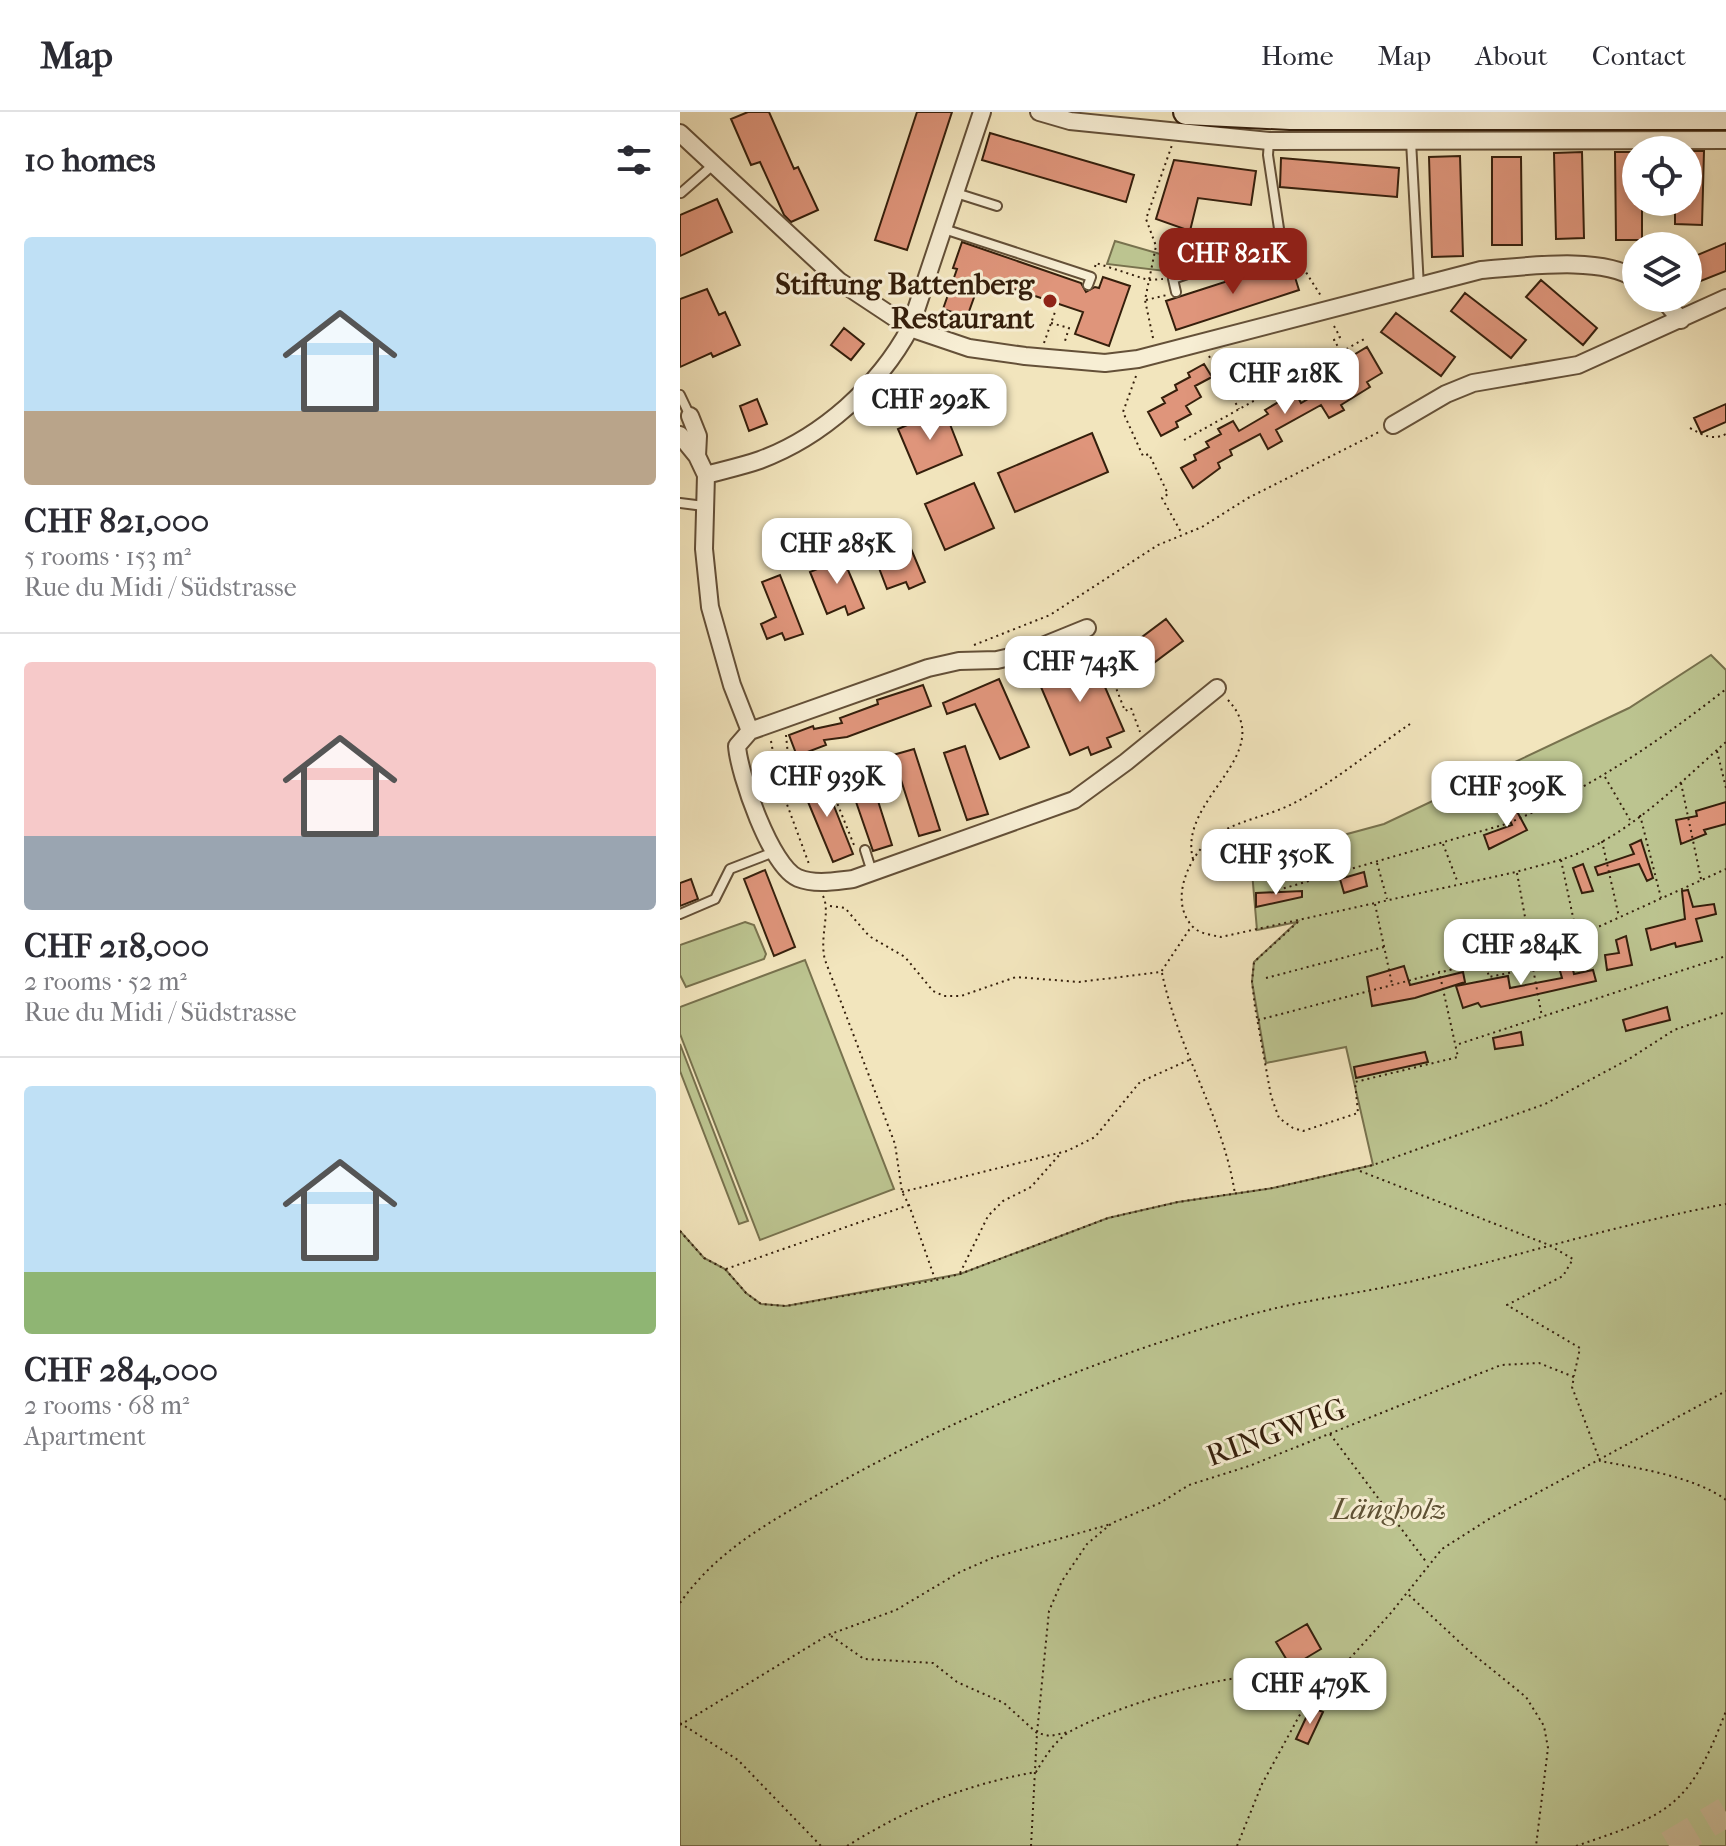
<!DOCTYPE html>
<html lang="en">
<head>
<meta charset="utf-8">
<style>
  :root { --surface:#fff; --page:#f2f2f3; --text:#2b2b33; --muted:#7c7c81; --line:#e1e1e2; --accent:#8f2418 }
  body { margin:0; font-family:"IM FELL French Canon",serif; background:var(--page); color:var(--text); height:100vh; display:flex; flex-direction:column; font-size:30px; white-space:nowrap }
  * { box-sizing:border-box; margin:0 }
  p { font-size:26px; color:var(--muted) }
  .icon { flex:none; width:44px; height:44px; fill:none; stroke:currentColor; stroke-width:2; stroke-linecap:round; stroke-linejoin:round }
  .map { position:relative; flex:1; overflow:hidden }
  .side { display:flex; flex-direction:column; background:var(--surface); width:680px }
  .side>* { flex:none }
  .fabs { position:absolute; left:942px; top:24px; display:grid; gap:16px }
  .fabs a { display:grid; place-items:center; width:80px; height:80px; border-radius:50%; background:var(--surface); box-shadow:0 4px 12px #0003; font-size:40px }
  .price { position:absolute; translate:-50% -68px; padding:0 18px; border-radius:16px; background:#fff; color:#222; font-size:26px; line-height:52px; filter:drop-shadow(0 2px 4px #0008) }
  .price::after { content:''; position:absolute; left:50%; top:48px; width:24px; height:18px; margin-left:-12px; background:inherit; clip-path:polygon(0 0,100% 0,50% 100%) }
  .price.selected { background:var(--accent); color:#fff }
  ul { padding:0; list-style:none }
  li { display:grid; align-content:center; gap:16px; height:424px; padding:0 24px }
  li+li { border-top:2px solid var(--line) }
  li span { display:grid; place-items:center; height:248px; border-radius:8px; color:#555 }
  li>.icon { margin-inline-start:auto }
  span .icon { width:144px; height:144px; fill:#fffc; stroke-width:1 }
  li b { font-size:34px }
  h2 { display:flex; justify-content:space-between; align-items:center; height:96px; padding:0 24px; font-size:34px }
  header { display:flex; align-items:center; gap:48px; box-sizing:border-box; height:112px; padding:0 40px; background:var(--surface); border-bottom:2px solid var(--line) }
  header strong { font-size:38px }
  nav { display:flex; gap:44px; margin-inline-start:auto; font-size:28px }
  main { display:flex; flex:1; min-height:0 }
  .map>svg:first-child { display:block }
  .green { fill:#bcc490; stroke:#78724e; stroke-width:2 }
  .building { fill:#df957b; stroke:#351f0c; stroke-width:2 }
  .lines { fill:none; stroke-linecap:round; stroke-linejoin:round }
  .highway-tunnel { stroke:#ccbd9a; stroke-width:30; stroke-dasharray:30 15; stroke-linecap:butt }
  .lane-casing { stroke:#645038; stroke-width:12 }
  .street-casing { stroke:#645038; stroke-width:20 }
  .secondary-casing { stroke:#351f0c; stroke-width:28 }
  .path { stroke:#351f0c; stroke-width:2; stroke-dasharray:2 4; stroke-linecap:butt }
  .lane { stroke:#f7eed4; stroke-width:8 }
  .street { stroke:#f7eed4; stroke-width:16 }
  .secondary { stroke:#f7eed4; stroke-width:24 }
  .poi-dot { fill:#8f2418; stroke:#f7eed4; stroke-width:3 }
  .labels { text-anchor:middle; stroke-width:6; stroke-linejoin:round; paint-order:stroke }
  .poi-label { font-size:30px; font-weight:bold; fill:#351f0c; stroke:#f7eed4; text-anchor:end }
  .street-label { font-size:30px; fill:#351f0c; stroke:#f7eed4 }
  .park-label { font-size:30px; font-style:italic; fill:#5e5134; stroke:#f7eed4 }
</style>
</head>
<body>
<header>
<strong>Map</strong>
<nav><a>Home</a><a>Map</a><a>About</a><a>Contact</a></nav>
</header>
<main>
<section class="side">
<h2>10 homes<svg class="icon" aria-label="filters" viewBox="0 0 24 24"><path d="M4 7h16M4 17h16"/><circle cx="9" cy="7" r="2"/><circle cx="15" cy="17" r="2"/></svg></h2>
<ul>
<li><span style="background:linear-gradient(#bfe0f5 70%,#b9a48a 0)"><svg class="icon" aria-label="home" viewBox="0 0 24 24"><path d="M3 11l9-7 9 7M6 9v11h12V9"/></svg></span><div><b>CHF 821,000</b><p>5 rooms · 153 m²</p><p>Rue du Midi / Südstrasse</p></div></li>
<li><span style="background:linear-gradient(#f6c9c9 70%,#9aa5b1 0)"><svg class="icon" aria-label="home" viewBox="0 0 24 24"><path d="M3 11l9-7 9 7M6 9v11h12V9"/></svg></span><div><b>CHF 218,000</b><p>2 rooms · 52 m²</p><p>Rue du Midi / Südstrasse</p></div></li>
<li><span style="background:linear-gradient(#bfe0f5 75%,#8fb573 0)"><svg class="icon" aria-label="home" viewBox="0 0 24 24"><path d="M3 11l9-7 9 7M6 9v11h12V9"/></svg></span><div><b>CHF 284,000</b><p>2 rooms · 68 m²</p><p>Apartment</p></div></li>
</ul>
</section>
<div class="map">
<svg width="1046" height="1734" viewBox="0 0 1046 1734">
  <rect width="100%" height="100%" fill="#f2e5bd"/>
  <filter id="stains"><feTurbulence type="fractalNoise" baseFrequency=".0025" numOctaves="4"/><feColorMatrix values="0 0 0 0 .2 0 0 0 0 .09 0 0 0 0 .02 0 0 0 .5 -.17"/></filter>
  <radialGradient id="worn" r=".72"><stop offset=".6" stop-color="#630" stop-opacity="0"/><stop offset="1" stop-color="#630" stop-opacity=".3"/></radialGradient>
  <!-- green -->
  <path class="green" d="M435,129L494,146L493,160L427,152Z
    M1031,543L1046,558V1734H0V1119L24,1146L45,1157L66,1181L81,1192L106,1194L280,1162L428,1106L498,1090L593,1076L693,1053L666,935L586,951L572,870L574,850L617,810L577,818L571,748L704,712L949,596Z
    M65,810L74,813L86,842L84,847L6,875L0,863V833Z
    M125,848L214,1077L80,1128L0,922V895Z
    M0,932L68,1109L59,1112L0,959Z"/>
  <!-- building -->
  <path class="building" d="M68,0H89L114,57L118,55L138,98L111,110L104,103L80,50L71,53L51,7Z
    M237,0H272L227,138L195,128Z
    M310,21L454,63L446,90L302,48Z
    M1008,39H1024L1022,113L995,112V90H1008Z
    M902,40L904,126L876,127L874,41Z
    M935,40H956V90H962V128H936Z
    M780,44L783,144L752,145L749,45Z
    M812,45H841L842,133H812Z
    M601,46L719,56L717,85L600,75Z
    M494,48L576,59L571,93L518,86L510,119L476,107Z
    M37,87L52,120L0,144V103Z
    M282,130L401,171L406,180L415,175L419,176L423,165L450,174L429,234L395,222L403,200L301,166L287,205L263,197L277,157L273,156Z
    M1046,131V159L1008,174V147Z
    M610,149L619,178L496,218L486,189Z
    M861,168L917,216L903,233L846,185Z
    M27,177L39,203L45,200L60,233L33,245L31,241L0,255V187Z
    M785,181L846,228L831,246L771,199Z
    M716,201L775,245L761,264L701,220Z
    M164,216L184,232L171,248L151,233Z
    M687,235L702,261L687,270L690,275L661,293L664,298L649,306L641,293L596,318L602,329L588,337L580,322L550,338L552,343L538,351L540,356L513,376L501,356L516,348L514,343L529,335L526,330L541,322L538,317L553,309L559,319L588,302L585,298L600,289L598,284L613,276L621,291L650,274L647,269L662,261L660,256L675,248L672,244Z
    M524,252L532,265L515,274L521,285L506,294L511,302L496,310L498,315L481,324L468,300L485,291L482,286L497,278L495,273L510,265L508,261Z
    M77,287L87,312L69,319L60,294Z
    M1046,292V310L1021,321L1014,306Z
    M264,297L282,343L237,362L218,317Z
    M412,321L428,360L335,400L318,361Z
    M294,371L314,416L265,438L245,392Z
    M221,413L245,470L229,477L226,470L207,477L191,435L208,428L204,420Z
    M160,439L184,496L168,503L165,494L147,502L130,460L147,453L144,446Z
    M100,463L123,522L105,528L102,521L87,527L81,512L96,505L82,470Z
    M486,507L503,529L459,562L442,540Z
    M409,538L444,619L427,626L431,635L411,643L408,635L390,643L355,561Z
    M319,567L349,635L320,647L295,592L267,602L263,591Z
    M243,573L251,594L167,625L144,628L146,633L117,644L109,623L133,614L134,617L162,611L160,606L198,592L197,588Z
    M285,634L308,702L287,708L264,641Z
    M234,637L260,718L239,724L213,643Z
    M186,651L212,733L193,739L165,658Z
    M142,664L173,742L153,750L121,673Z
    M1046,690V712L1024,718L1026,722L1001,732L996,708L1017,704L1016,699Z
    M833,692L847,718L809,737L804,723L832,713L824,696Z
    M961,728L973,766L967,769L959,752L918,763L915,755L954,742L950,733Z
    M903,752L913,779L902,781L893,756Z
    M85,758L115,835L94,844L64,767Z
    M684,760L687,774L664,781L660,767Z
    M11,767L18,787L0,794V771Z
    M1008,778L1013,795L1034,792L1036,802L1016,807L1022,829L996,835L995,831L971,838L966,817L1005,807L1002,779Z
    M622,779V785L576,795V781Z
    M946,824L952,853L927,858L925,843L939,841L936,828Z
    M889,842L894,862L913,858L916,869L801,895L798,891L783,896L776,874L828,864L830,876L882,866L876,845Z
    M724,854L730,873L783,860L785,870L735,886L692,894L687,865Z
    M987,895L990,908L946,919L943,908Z
    M841,920L843,933L815,937L813,926Z
    M745,940L748,950L676,966L674,955Z
    M627,1512L641,1537L611,1555L596,1530Z
    M631,1595L643,1600L628,1632L616,1627Z"/>
  <g class="lines">
    <!-- highway-tunnel -->
    <path class="highway-tunnel" d="M989,1734L1046,1700"/>
    <defs>
      <path id="lane" d="M731,29L739,175
        M1,81L33,53
        M276,81L317,94
        M264,117L411,165L408,173
        M496,180L493,167L601,130L588,43L589,29
        M0,283L10,304
        M0,391L24,394
        M185,738L192,760
        M0,802L35,787L50,757L94,740"/>
      <path id="street" d="M359,0L390,9L589,29L1046,28
        M0,21L159,169L230,216L289,236L345,244L425,251L458,247L801,158C842,155 921,143 956,167
        M982,186L1001,208
        M10,304L18,324L17,344
        M713,313L766,282L793,271L898,253L1046,186
        M0,323L17,344L26,363L24,437L30,495L52,573L70,619L57,634C59,662 91,755 118,766C136,773 155,769 173,767L394,688L446,650L537,576
        M26,363C44,358 63,354 80,348C142,325 199,274 230,216L302,0
        M70,619L248,556L279,549L317,548L343,542L407,516"/>
      <path id="secondary" d="M506,0L610,5H1046"/>
    </defs>
    <!-- lane casing -->
    <use href="#lane" class="lane-casing"/>
    <!-- street casing -->
    <use href="#street" class="street-casing"/>
    <!-- secondary casing -->
    <use href="#secondary" class="secondary-casing"/>
    <!-- path -->
    <path class="path" d="M608,137L617,146L641,184
      M415,155L416,151L468,168L483,167
      M466,188L487,183
      M371,211L389,216L385,229
      M654,214L660,225L654,228L661,240
      M473,226L465,188L476,134L466,107L492,33
      M364,231L375,200
      M529,244L559,297
      M456,264L443,300L463,344L469,342L488,382L482,386L502,422
      M1010,316C1023,323 1032,329 1046,322
      M504,328L686,226
      M414,532L425,559L429,558L445,599L451,596L460,620
      M294,533L370,503L478,433L522,415L568,386L701,319
      M730,612C693,637 653,671 614,691C586,706 548,709 525,732C506,752 490,791 513,815C520,822 532,823 541,825L836,760C860,753 886,748 908,737C959,713 1004,667 1046,630
      M106,623L110,664L143,656L174,733
      M91,629L98,668L129,752
      M1037,639L1046,676
      M925,665L950,708
      M1001,671L1021,767
      M157,688L168,685
      M960,703L981,786
      M922,729L939,805
      M763,732L778,771
      M513,747C497,686 599,643 548,588
      M881,748L897,824
      M697,751L707,787
      M837,761L851,838
      M598,778L826,712C908,678 977,631 1046,577
      M143,784C151,800 139,825 145,848L215,1032L222,1080L229,1093L255,1167
      M695,792L712,872
      M150,794L165,796L189,824L225,845L253,879L264,884H281L336,865L399,870L481,860L511,815
      M618,810L574,850L572,870L575,895L591,984L599,1006L613,1016L623,1019L678,1001L675,970L778,945L759,859
      M850,840L862,905
      M805,849L809,865L853,856
      M482,861C498,938 543,1004 555,1082
      M586,866L704,835
      M578,908L896,825L1046,757
      M779,932L1046,844
      M680,1059L869,1133L893,1147L883,1164L827,1193L900,1236L894,1264
      M222,1080L387,1039L415,1025L460,970L509,948
      M0,1119L24,1146L45,1157L66,1181L81,1192L106,1194L256,1168L280,1162L428,1106L498,1090L593,1076L693,1053L865,992L949,947L994,918L1046,900
      M46,1157L229,1093
      M280,1161L308,1104L323,1089L351,1075L381,1041
      M650,1322L747,1451
      M729,1483L789,1539L846,1585L864,1614L868,1636L856,1734
      M0,1491C37,1438 91,1409 146,1378C279,1303 423,1244 569,1203C622,1188 677,1182 729,1170C835,1145 939,1112 1046,1092
      M151,1524L184,1547L253,1551L277,1570L324,1591L357,1621L370,1624L389,1620
      M0,1611L58,1648L141,1734
      M0,1613L148,1523L216,1498L280,1460L312,1446L431,1412
      M167,1734C229,1696 283,1673 356,1660C365,1645 375,1628 391,1619C432,1596 540,1562 586,1564C602,1565 618,1571 633,1576
      M351,1734L357,1621L369,1499L382,1469L407,1432L432,1411L480,1391L509,1373L569,1354L821,1253L859,1251L894,1265L892,1275L920,1349C957,1356 1016,1365 1046,1388
      M557,1734L582,1672L634,1577L663,1554L710,1502L762,1437L809,1407L1046,1279
      M896,1734C990,1702 1009,1696 1046,1599"/>
    <!-- lane -->
    <use href="#lane" class="lane"/>
    <!-- street -->
    <use href="#street" class="street"/>
    <!-- secondary -->
    <use href="#secondary" class="secondary"/>
  </g>
  <!-- markers -->
  <circle class="poi-dot" cx="370" cy="189" r="8"/>
  <g class="labels">
    <!-- poi labels -->
    <g class="poi-label">
      <text x="354" y="182">Stiftung Battenberg<tspan x="354" dy="34">Restaurant</tspan></text>
    </g>
    <!-- street labels -->
    <g class="street-label">
      <text transform="translate(596 1320) rotate(-20)" y="10">RINGWEG</text>
    </g>
    <!-- park labels -->
    <g class="park-label">
      <text x="709" y="1407">Längholz</text>
    </g>
  </g>
  <rect width="100%" height="100%" filter="url(#stains)"/>
  <rect width="100%" height="100%" fill="url(#worn)"/>
</svg>
<div class="fabs">
<a><svg class="icon" aria-label="locate" viewBox="0 0 24 24"><circle cx="12" cy="12" r="6"/><path d="M12 2v4M12 18v4M2 12h4M18 12h4"/></svg></a>
<a><svg class="icon" aria-label="layers" viewBox="0 0 24 24"><path d="M12 4l9 5-9 5-9-5zM3 14l9 5 9-5"/></svg></a>
</div>
<b class="price selected" style="left:553px;top:184px">CHF 821K</b>
<b class="price" style="left:605px;top:304px">CHF 218K</b>
<b class="price" style="left:250px;top:330px">CHF 292K</b>
<b class="price" style="left:157px;top:474px">CHF 285K</b>
<b class="price" style="left:400px;top:592px">CHF 743K</b>
<b class="price" style="left:147px;top:707px">CHF 939K</b>
<b class="price" style="left:827px;top:717px">CHF 309K</b>
<b class="price" style="left:596px;top:785px">CHF 350K</b>
<b class="price" style="left:841px;top:875px">CHF 284K</b>
<b class="price" style="left:630px;top:1614px">CHF 479K</b>
</div>
</main>
</body>
</html>
